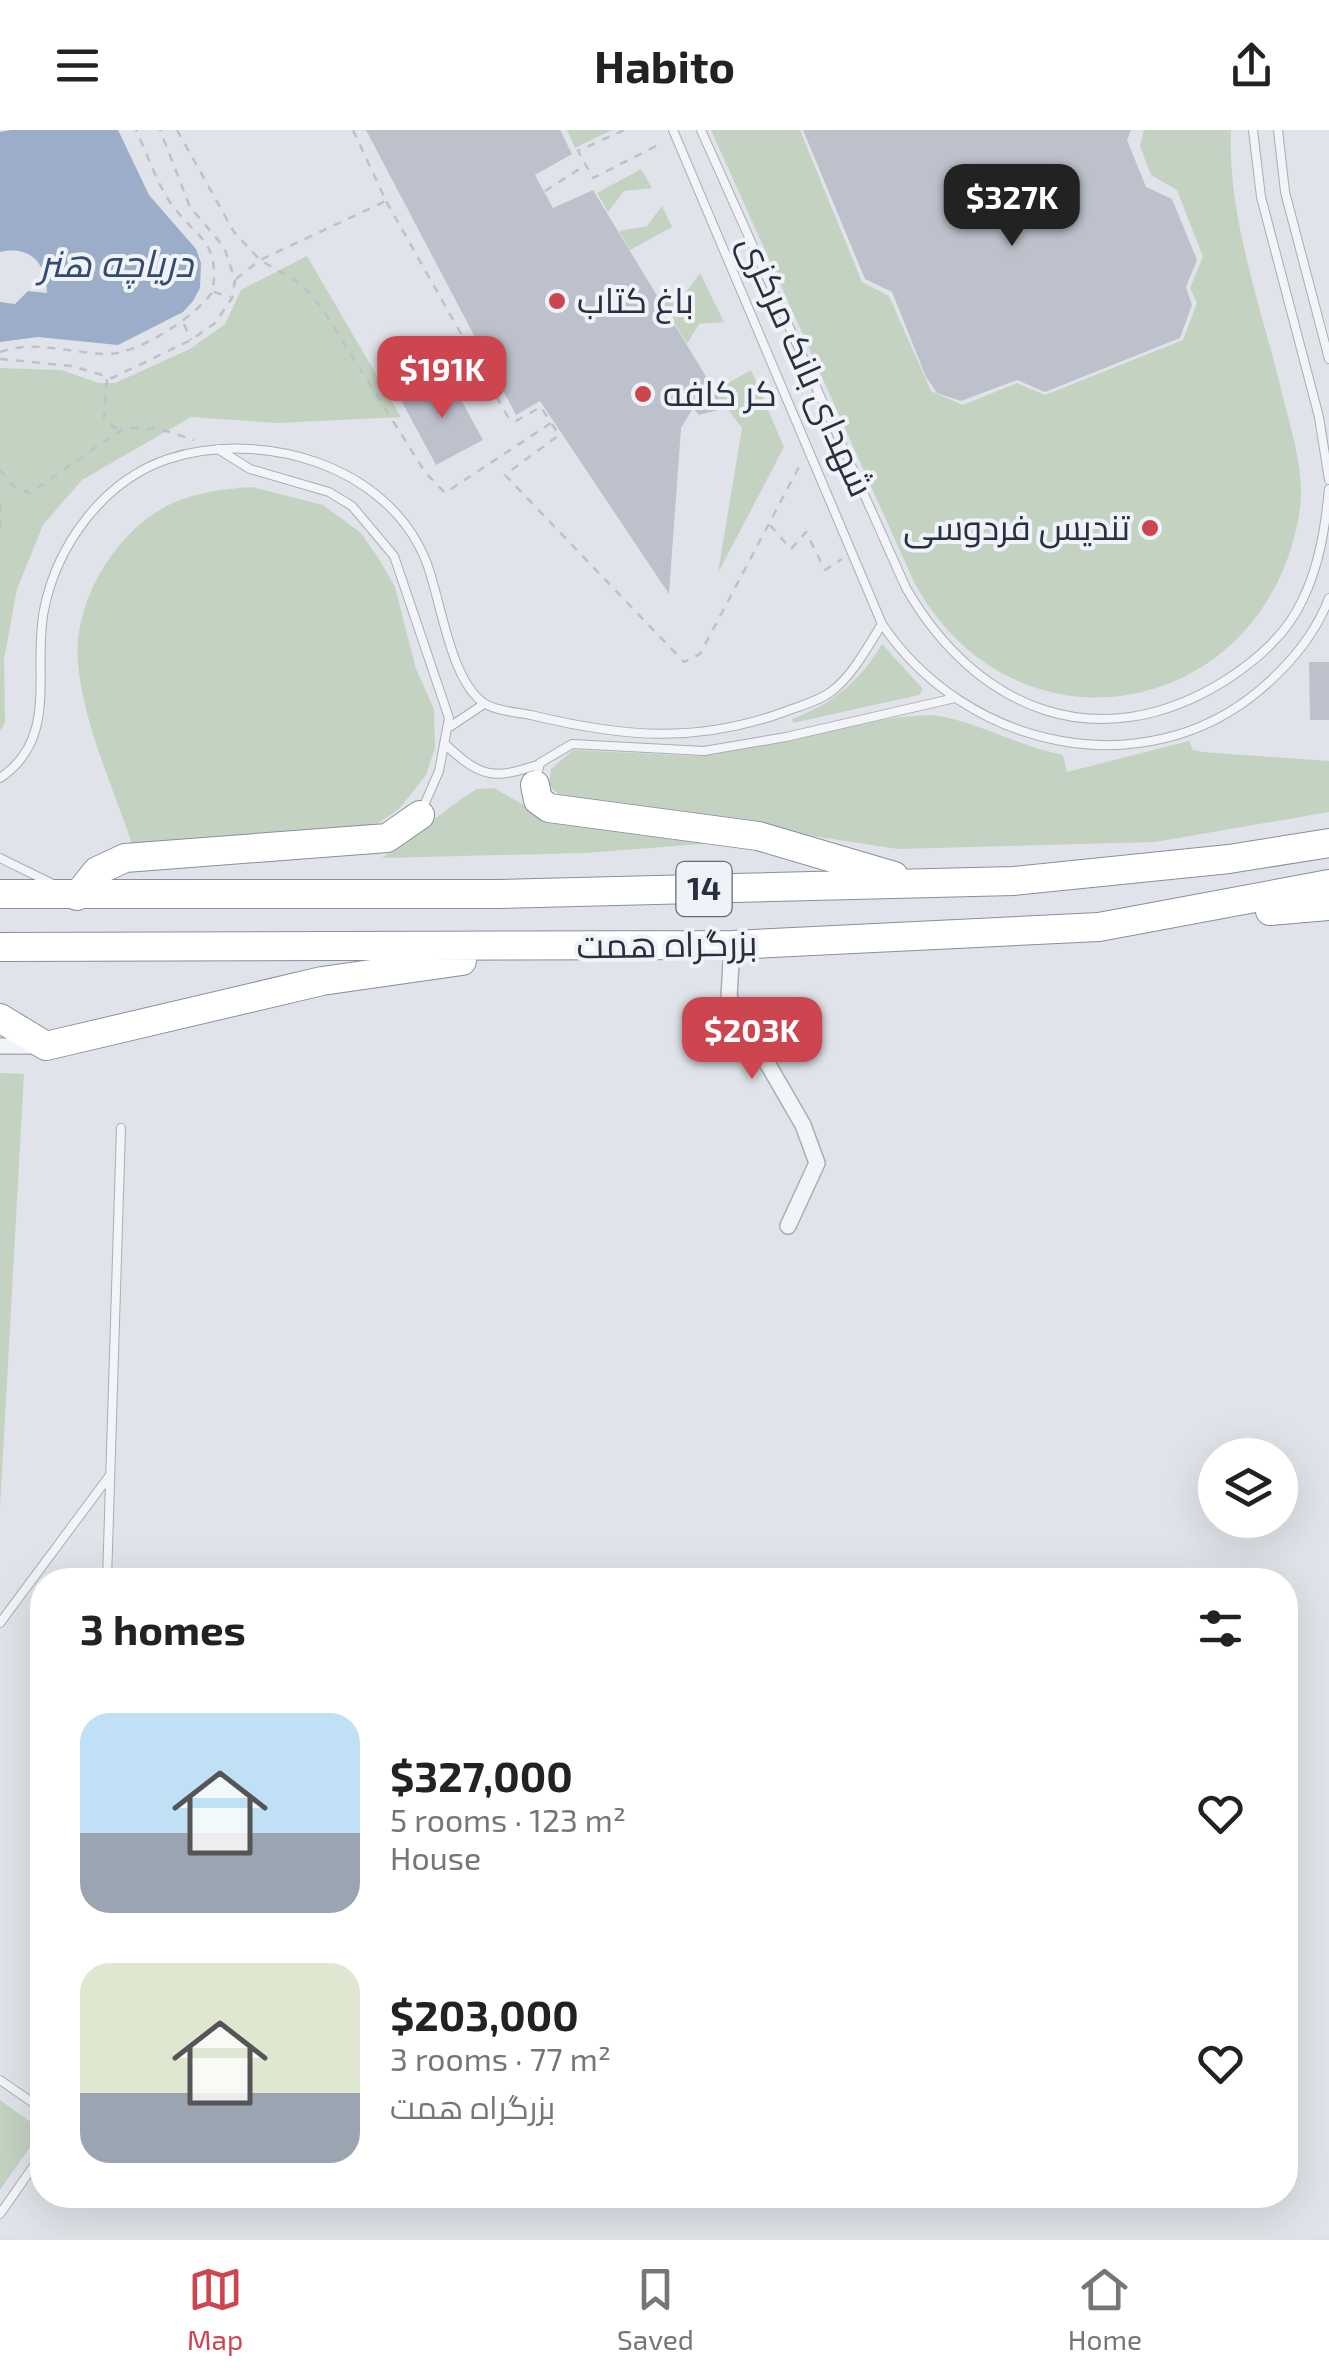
<!DOCTYPE html>
<html lang="en">
<head>
<meta charset="utf-8">
<style>
  :root { --surface:#fff; --page:#f2f2f2; --text:#222; --muted:#767676; --line:#e0e0e0; --accent:#cd464f }
  body { margin:0; font-family:"Exo 2",Cairo,sans-serif; background:var(--page); color:var(--text); height:100vh; display:flex; flex-direction:column; font-size:38px; white-space:nowrap }
  * { box-sizing:border-box; margin:0 }
  p { font-size:32px; color:var(--muted) }
  .icon { flex:none; width:55px; height:55px; fill:none; stroke:currentColor; stroke-width:2; stroke-linecap:round; stroke-linejoin:round }
  .map { position:relative; flex:1; overflow:hidden }
  .side { position:absolute; left:30px; top:1438px; width:1268px; height:640px; display:flex; flex-direction:column; background:var(--surface); border-radius:40px; box-shadow:0 10px 40px #0002 }
  .side>* { flex:none }
  .buttons { position:absolute; left:1198px; top:1308px; display:grid; gap:20px }
  .buttons a { display:grid; place-items:center; width:100px; height:100px; border-radius:50%; background:var(--surface); box-shadow:0 10px 40px #0002; font-size:50px }
  .price { position:absolute; translate:-50% -85px; padding:0 22px; border-radius:20px; background:var(--accent); color:#fff; font-size:32px; line-height:65px; filter:drop-shadow(0 2px 5px #0008) }
  .price::after { content:''; position:absolute; left:50%; top:60px; width:30px; height:22px; margin-left:-15px; background:inherit; clip-path:polygon(0 0,100% 0,50% 100%) }
  .price.selected { background:#222; color:#fff }
  ul { padding:0; list-style:none }
  li { display:flex; align-items:center; gap:30px; height:250px; padding:0 50px }
  li span { display:grid; place-items:center; flex:none; width:280px; height:200px; border-radius:30px; color:#555 }
  li>.icon { margin-inline-start:auto }
  span .icon { width:120px; height:120px; fill:#fffc; stroke-width:1 }
  li b { font-size:42px }
  h2 { display:flex; justify-content:space-between; align-items:center; height:120px; padding:0 50px; font-size:42px }
  header { display:flex; justify-content:space-between; align-items:center; height:130px; padding:0 50px; background:var(--surface); font-size:45px; font-weight:700 }
  .tab-bar { display:flex; justify-content:space-around; align-items:center; height:140px; border-top:2px solid var(--line); background:var(--surface); font-size:28px; color:var(--muted) }
  .tab-bar a { display:grid; justify-items:center; gap:5px }
  .tab-bar .selected { color:var(--accent) }
  .map>svg:first-child { display:block }
  .green { fill:#c4d3c1 }
  .water { fill:#9badc8 }
  .building { fill:#bdc1cb }
  .lines { fill:none; stroke-linecap:round; stroke-linejoin:round }
  .lane-casing { stroke:#a9adb6; stroke-width:10 }
  .street-casing { stroke:#a9adb6; stroke-width:18 }
  .highway-casing { stroke:#878f9f; stroke-width:30 }
  .path { stroke:#bec1c7; stroke-width:2.5; stroke-dasharray:8 8; stroke-linecap:butt }
  .lane { stroke:#f2f4f7; stroke-width:8 }
  .street { stroke:#f2f4f7; stroke-width:15 }
  .highway { stroke:#fff; stroke-width:28 }
  .poi-dot { fill:#cd464f; stroke:#eff2f6; stroke-width:4 }
  .labels { text-anchor:middle; stroke-width:8; stroke-linejoin:round; paint-order:stroke }
  .shield { fill:#eff2f6; stroke:#646a77; stroke-width:2.5 }
  .shield-label { font-size:32px; font-weight:bold; fill:#292f40 }
  .poi-label { font-size:35px; fill:#292f40; stroke:#eff2f6; text-anchor:start }
  .street-label { font-size:35px; fill:#292f40; stroke:#eff2f6 }
  .water-label { font-size:38px; font-style:italic; fill:#334b73; stroke:#eff2f6 }
</style>
</head>
<body>
<header><svg class="icon" aria-label="menu" viewBox="0 0 24 24"><path d="M4 6h16M4 12h16M4 18h16"/></svg>Habito<svg class="icon" aria-label="share" viewBox="0 0 24 24"><path d="M12 15V3M7 8l5-5 5 5M5 13v7h14v-7"/></svg></header>
<div class="map">
<svg width="1329" height="2108" viewBox="0 0 1329 2108">
  <rect width="100%" height="100%" fill="#e0e3e9"/>
  <!-- green -->
  <path class="green" d="M567,0H612L575,18Z
    M711,0H800L862,152L889,166L931,261L963,275L1017,253L1045,265L1183,210L1197,173L1190,158L1203,127L1177,60L1151,45L1140,16L1144,0H1231C1227,88 1263,182 1283,267C1292,303 1305,343 1300,379C1269,589 1015,638 914,452Z
    M641,39L652,58L624,61L608,82L597,63Z
    M662,76L672,97L630,120L619,101L647,96Z
    M307,126L401,287L278,293L191,287L82,350L43,395L17,459L4,529L5,592L0,601V238L61,240L99,253H115L190,219L225,194L241,160Z
    M700,143L724,192L699,194L687,214L659,167L686,162Z
    M751,240L784,317L718,443L742,298L714,261Z
    M252,357L323,375L361,403L379,429L395,457L416,539L434,579L435,618L426,645L399,679L359,706L133,717C114,659 83,594 78,533C73,474 112,407 163,378C190,363 222,359 252,357Z
    M882,514L923,559L919,565L793,593L792,589C834,573 859,552 882,514Z
    M932,585C978,591 1017,616 1063,625L1067,642L1189,611L1193,620L1202,622L1329,631V682L1155,712L898,719L562,668L549,655L551,639L573,620L697,626L899,587Z
    M494,658L529,678L740,711L586,723L382,728L464,667L477,659Z
    M0,943L24,944L0,1378Z
    M0,1970L36,1996L30,2017L0,2060Z"/>
  <!-- water -->
  <path class="water" d="M11,0H118L149,65L196,119L201,133L200,158L193,171L183,182L118,215L38,207L0,212V172L15,174L28,161L47,163C46,133 31,115 0,122V2Z"/>
  <!-- building -->
  <path class="building" d="M366,0H560L572,24L535,45L553,78L593,60L725,278L699,285L693,278L681,298L669,464L540,271L516,285Z
    M803,0H1131L1127,10L1146,57L1172,69L1197,130L1186,157L1192,175L1180,208L1045,262L1017,250L961,271L937,263L926,247L892,162L865,149Z
    M448,246L483,310L436,335L402,272Z
    M1309,532H1329V590H1310Z"/>
  <g class="lines">
    <defs>
      <path id="lane" d="M673,0L882,494C965,618 1144,659 1261,559C1289,535 1316,503 1329,468
        M701,0L906,458C977,581 1099,630 1226,550C1258,529 1287,504 1303,469C1320,433 1325,398 1329,359
        M1253,0L1261,67L1319,287L1329,350
        M1278,0L1285,62L1329,229
        M218,319L250,339L329,362L352,376L394,426L449,588L439,641L422,680
        M451,596L484,574
        M446,615C481,648 494,650 540,634
        M0,648C60,608 32,540 44,480C57,415 103,351 168,329C261,299 387,334 426,431C441,470 449,544 481,571C493,581 516,582 531,585C621,607 696,614 784,582C800,576 819,571 832,561C853,545 868,516 882,494
        M536,650L540,633L572,614L704,621L786,607L955,568
        M0,728L51,753
        M107,1450L121,998
        M0,1493L110,1345
        M0,1950L42,1979
        M0,2084L42,2024"/>
      <path id="street" d="M732,815L729,867L803,995L817,1033L788,1096
        M0,916H37"/>
      <path id="highway" d="M535,655L538,670L549,678L758,706L894,746
        M0,764H498L1014,751L1229,729L1329,713
        M77,766L97,741L125,728L387,708L420,685
        M1270,781L1329,776
        M0,817L732,815L1099,797L1329,754
        M0,888L46,916L322,851L462,831"/>
    </defs>
    <!-- lane casing -->
    <use href="#lane" class="lane-casing"/>
    <!-- street casing -->
    <use href="#street" class="street-casing"/>
    <!-- highway casing -->
    <use href="#highway" class="highway-casing"/>
    <!-- path -->
    <path class="path" d="M177,0L234,102L260,130L301,154L322,178L425,342L445,363L551,293L541,277L516,291L508,287L386,71
      M624,0L578,21L593,48L662,13
      M545,61L584,36
      M236,149L260,130L386,71L353,0
      M214,162L230,167
      M184,194L191,210
      M0,222C37,209 72,224 108,224C138,224 197,186 213,161C218,112 203,113 175,79C158,58 148,25 136,0
      M0,229L72,236L112,248L191,210L215,193L232,168L235,150L224,117L190,77L160,0
      M107,249L104,288L115,298H123
      M552,294L559,305L505,345L684,532L700,524L800,335
      M0,340L15,358L30,363L124,298L160,299L194,310
      M0,374V398
      M770,395L791,419L806,402L825,440L842,429"/>
    <!-- lane -->
    <use href="#lane" class="lane"/>
    <!-- street -->
    <use href="#street" class="street"/>
    <!-- highway -->
    <use href="#highway" class="highway"/>
  </g>
  <!-- markers -->
  <g class="poi-dot">
    <circle cx="557" cy="171" r="10"/>
    <circle cx="643" cy="264" r="10"/>
    <circle cx="1150" cy="398" r="10"/>
  </g>
  <g class="labels">
    <!-- shield labels -->
    <rect class="shield" x="676.5" y="732" width="55" height="54" rx="8"/>
    <g class="shield-label">
      <text x="704" y="770">14</text>
    </g>
    <!-- poi labels -->
    <g class="poi-label">
      <text x="577" y="183">باغ کتاب</text>
      <text x="663" y="276">کر کافه</text>
      <text x="1130" y="410" text-anchor="end">تندیس فردوسی</text>
    </g>
    <!-- street labels -->
    <g class="street-label">
      <text transform="translate(806 236) rotate(66)" y="12">شهدای بانک مرکزی</text>
      <text transform="translate(667 815) rotate(-1)" y="12">بزرگراه همت</text>
    </g>
    <!-- water labels -->
    <g class="water-label">
      <text x="116" y="147">دریاچه هنر</text>
    </g>
  </g>
</svg>
<div class="buttons">
<a><svg class="icon" aria-label="layers" viewBox="0 0 24 24"><path d="M12 4l9 5-9 5-9-5zM3 14l9 5 9-5"/></svg></a>
</div>
<b class="price selected" style="left:1012px;top:119px">$327K</b>
<b class="price" style="left:442px;top:291px">$191K</b>
<b class="price" style="left:752px;top:952px">$203K</b>
<section class="side">
<h2>3 homes<svg class="icon" aria-label="filters" viewBox="0 0 24 24"><path d="M4 7h16M4 17h16"/><circle cx="9" cy="7" r="2"/><circle cx="15" cy="17" r="2"/></svg></h2>
<ul>
<li><span style="background:linear-gradient(#bfe0f5 60%,#9aa5b1 0)"><svg class="icon" aria-label="home" viewBox="0 0 24 24"><path d="M3 11l9-7 9 7M6 9v11h12V9"/></svg></span><div><b>$327,000</b><p>5 rooms · 123 m²</p><p>House</p></div><svg class="icon" aria-label="heart" viewBox="0 0 24 24"><path d="M12 20l-8-8c-3-5 5-10 8-4 3-6 11-1 8 4z"/></svg></li>
<li><span style="background:linear-gradient(#dfe7d0 65%,#9aa5b1 0)"><svg class="icon" aria-label="home" viewBox="0 0 24 24"><path d="M3 11l9-7 9 7M6 9v11h12V9"/></svg></span><div><b>$203,000</b><p>3 rooms · 77 m²</p><p>بزرگراه همت</p></div><svg class="icon" aria-label="heart" viewBox="0 0 24 24"><path d="M12 20l-8-8c-3-5 5-10 8-4 3-6 11-1 8 4z"/></svg></li>
</ul>
</section>
</div>
<nav class="tab-bar">
<a class="selected"><svg class="icon" aria-label="map" viewBox="0 0 24 24"><path d="M3 6l6-2 6 2 6-2v14l-6 2-6-2-6 2zM9 4v14M15 6v14"/></svg>Map</a>
<a><svg class="icon" aria-label="saved" viewBox="0 0 24 24"><path d="M7 4h10v16l-5-4-5 4z"/></svg>Saved</a>
<a><svg class="icon" aria-label="home" viewBox="0 0 24 24"><path d="M3 11l9-7 9 7M6 9v11h12V9"/></svg>Home</a>
</nav>
</body>
</html>
